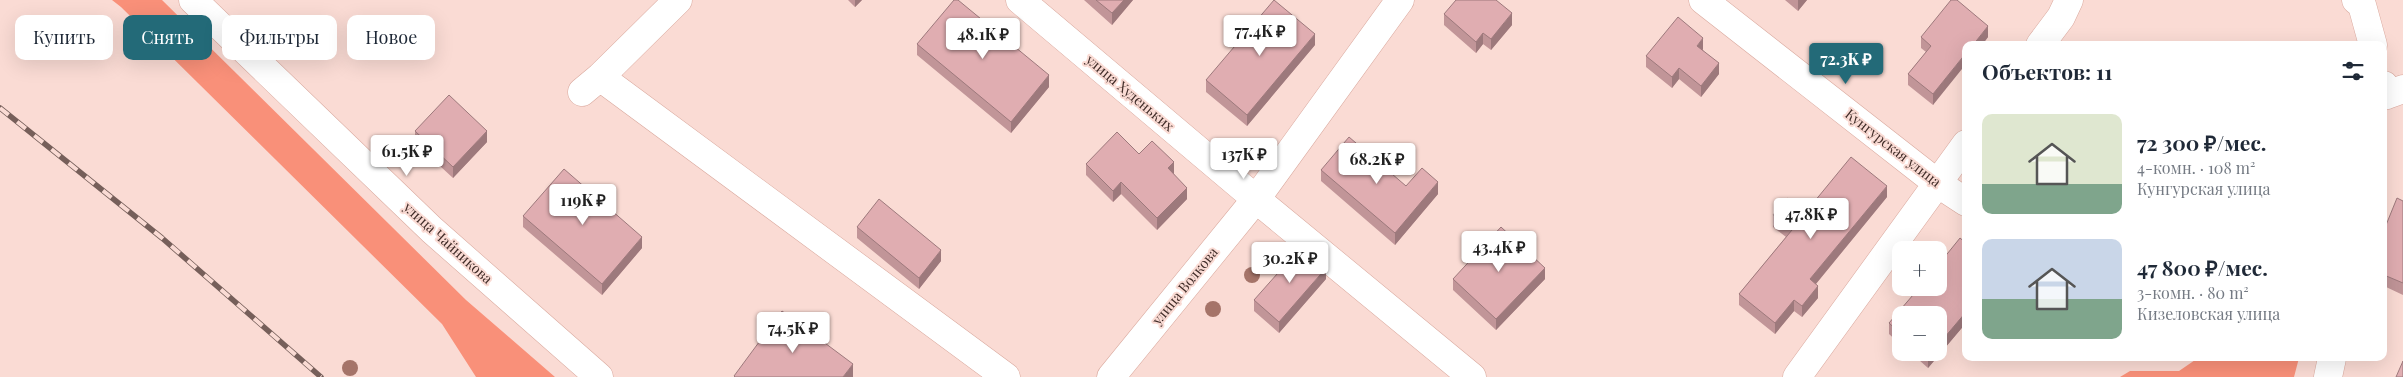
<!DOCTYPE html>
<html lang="ru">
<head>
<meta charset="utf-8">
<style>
  :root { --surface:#fff; --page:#f6f6f7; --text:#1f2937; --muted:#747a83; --accent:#236a78 }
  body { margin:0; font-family:"Playfair Display",serif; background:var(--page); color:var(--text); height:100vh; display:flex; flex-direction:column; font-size:19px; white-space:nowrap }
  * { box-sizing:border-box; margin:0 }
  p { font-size:16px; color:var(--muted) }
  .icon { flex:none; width:28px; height:28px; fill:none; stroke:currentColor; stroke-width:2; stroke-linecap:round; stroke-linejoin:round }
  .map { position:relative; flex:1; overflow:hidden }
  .drawer { position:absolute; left:1962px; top:41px; width:425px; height:320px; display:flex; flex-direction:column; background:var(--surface); border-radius:10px; box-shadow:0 5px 20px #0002 }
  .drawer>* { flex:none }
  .banner { position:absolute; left:15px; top:15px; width:475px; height:45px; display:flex; gap:10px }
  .buttons { position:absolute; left:1892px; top:241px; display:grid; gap:10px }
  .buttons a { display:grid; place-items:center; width:55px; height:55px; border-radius:10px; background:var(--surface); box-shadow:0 5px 20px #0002; font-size:25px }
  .price { position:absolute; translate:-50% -42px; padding:0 11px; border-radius:5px; background:#fff; color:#222; font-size:16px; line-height:32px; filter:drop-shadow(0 1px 2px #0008) }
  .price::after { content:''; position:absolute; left:50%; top:30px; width:15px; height:11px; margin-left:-8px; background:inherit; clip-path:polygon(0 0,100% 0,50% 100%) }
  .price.active { background:var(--accent); color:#fff }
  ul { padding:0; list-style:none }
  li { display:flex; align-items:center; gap:15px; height:125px; padding:0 20px }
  li span { display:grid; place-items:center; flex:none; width:140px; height:100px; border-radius:10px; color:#555 }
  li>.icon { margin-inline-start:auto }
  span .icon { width:60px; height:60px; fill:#fffc; stroke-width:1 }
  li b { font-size:21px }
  h2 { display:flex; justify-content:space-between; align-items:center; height:60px; padding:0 20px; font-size:21px }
  .tag { padding:0 18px; border-radius:10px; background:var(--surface); box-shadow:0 5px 20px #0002; font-size:18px; line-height:45px }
  .tag.active { background:var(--accent); color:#fff }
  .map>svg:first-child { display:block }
  .forest { fill:#f99079 }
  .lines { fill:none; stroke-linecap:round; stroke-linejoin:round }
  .street-casing { stroke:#d9a89d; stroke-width:29 }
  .secondary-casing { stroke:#d9a89d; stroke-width:29 }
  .street { stroke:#fff; stroke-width:28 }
  .secondary { stroke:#fff; stroke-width:28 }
  .rail-casing { stroke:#765f5a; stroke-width:5.5 }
  .rail { stroke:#fadbd4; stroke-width:4; stroke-dasharray:11; stroke-linecap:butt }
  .tree { fill:#a57469 }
  .wall { fill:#c19598 }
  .shaded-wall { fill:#9d797c }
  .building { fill:#e0adb1; stroke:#9d797c }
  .labels { text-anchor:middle; stroke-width:4; stroke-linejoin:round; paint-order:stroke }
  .street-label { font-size:14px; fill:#402c28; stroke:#fadbd4 }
</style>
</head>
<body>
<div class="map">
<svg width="2403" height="377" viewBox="0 0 2403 377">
  <rect width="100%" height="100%" fill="#fadbd4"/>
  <!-- forest -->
  <path class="forest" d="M112,0H162L466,300L555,377H476L442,324L121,7Z
    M2198,358H2299L2294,377H2120L2130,371H2179Z"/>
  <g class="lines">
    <defs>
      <path id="street" d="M1020,0L1256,199L1472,377
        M1703,0L1937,183L1966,202
        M2356,0L2362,5L2373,45
        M2040,45L2061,17L2069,0
        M600,77L1006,377
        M2384,85L2387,95L2403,89
        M582,92L600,77L678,0
        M1111,377L1256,199L1400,0
        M1797,377L1966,144
        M2328,377L2332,358"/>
      <path id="secondary" d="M193,0L432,230L599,377"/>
    </defs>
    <!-- street casing -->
    <use href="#street" class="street-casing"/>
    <!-- secondary casing -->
    <use href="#secondary" class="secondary-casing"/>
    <!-- street -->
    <use href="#street" class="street"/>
    <!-- secondary -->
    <use href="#secondary" class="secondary"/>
    <defs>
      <path id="rail" d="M0,108L162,238L321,377"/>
    </defs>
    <!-- rail casing -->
    <use href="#rail" class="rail-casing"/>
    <!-- rail -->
    <use href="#rail" class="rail"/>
  </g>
  <!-- trees -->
  <g class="tree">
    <circle cx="1252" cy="275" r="8"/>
    <circle cx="1213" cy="309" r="8"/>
    <circle cx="350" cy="368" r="8"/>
  </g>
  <!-- wall -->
  <path class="wall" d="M848,0H862L855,7Z
    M1084,0H1133L1112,25Z
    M1785,0H1807L1798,11Z
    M1444,14L1512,25L1491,50L1483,44L1476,53L1444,25Z
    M1921,37H1988L1982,45H1966L1933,105L1908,85V74L1926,52L1921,48Z
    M917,44L1049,87L1011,133L917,55Z
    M1315,45L1247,126L1206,92V80Z
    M1703,49V50L1719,74L1701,97L1679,79L1672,88L1646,67V56Z
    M415,131L487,142L453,178L415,143Z
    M1139,154L1174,173V174L1187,199L1157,230L1121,194L1113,202L1086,175V164Z
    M1321,170L1406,186L1438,194L1395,245L1321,181Z
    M1887,197L1816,284L1818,298L1802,317L1794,311L1775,334L1739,305V294L1786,237L1773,227V215L1805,213Z
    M2403,201V295L2384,286V230Z
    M523,216L642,248L602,295L523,227Z
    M857,227L941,261L919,289L857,238Z
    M1966,243V323L1928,368L1910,352H1939L1901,315V345L1889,334V323Z
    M1326,279L1279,333L1254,311V300Z
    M1453,279H1545L1496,330L1453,290Z"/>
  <!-- shaded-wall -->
  <path class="shaded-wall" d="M855,0H862L855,7Z
    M1124,0H1133L1112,25V13Z
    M1798,0H1807L1798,11Z
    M1512,13V25L1491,50V39Z
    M1988,26V37L1982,45H1973Z
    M1483,33V44L1476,53V42Z
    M1315,34V45L1247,126V115Z
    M1703,38V49L1697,57V46Z
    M1966,53V64L1933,105V94Z
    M1719,63V74L1701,97V86Z
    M1679,68V79L1672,88V77Z
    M1049,75V87L1011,133V122Z
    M487,131V142L453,178V167Z
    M1174,162V173L1168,180V168Z
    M1121,182V194L1113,202V191Z
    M1438,182V194L1395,245V233Z
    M1887,186V197L1810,291V279Z
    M1187,188V199L1157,230V218Z
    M642,237V248L602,295V284Z
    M941,250V261L919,289V278Z
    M1326,268V279L1279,333V322Z
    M1545,268V279L1496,330V319Z
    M1818,286V298L1802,317V306Z
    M1794,300V311L1775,334V323Z
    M1966,312V323L1928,368V357L1932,352H1939V344Z
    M853,364V377H843Z"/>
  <!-- building -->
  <path class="building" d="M954,0H958L1049,75L1011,122L917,44Z
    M1096,0H1124L1112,13Z
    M1274,0L1315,34L1247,115L1206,80Z
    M1456,0H1496L1512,13L1491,39L1483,33L1476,42L1444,14Z
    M1951,0H1957L1988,26L1973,45H1966V53L1933,94L1908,74L1931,46L1921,37Z
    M1678,17L1703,38L1697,46L1719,63L1701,86L1679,68L1672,77L1646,56Z
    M449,95L487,131L453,167L415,131Z
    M1117,132L1139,154L1152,141L1174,162L1168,168L1187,188L1157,218L1121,182L1113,191L1086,164Z
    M1349,137L1406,186L1422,168L1438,182L1395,233L1321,170Z
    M1851,157L1887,186L1810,279L1818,286L1802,306L1794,300L1775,323L1739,294L1792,230L1773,215L1787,198L1805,213Z
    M564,169L642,237L602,284L523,216Z
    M2397,198L2403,201V283L2384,275V230Z
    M879,199L941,250L919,278L857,227Z
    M1501,227L1545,268L1496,319L1453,279Z
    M1960,238L1966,243V312L1939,344V315H1901V334L1889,323L1919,288H1939V264Z
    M1301,247L1326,268L1279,322L1254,300Z
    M782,311L853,364L843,377H735L734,376Z
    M1923,352H1932L1928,357Z
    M2403,361V377H2396Z"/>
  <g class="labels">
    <!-- street labels -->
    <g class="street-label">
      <text transform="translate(1130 93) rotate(40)" y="5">улица Худеньких</text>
      <text transform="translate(1893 148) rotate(38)" y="5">Кунгурская улица</text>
      <text transform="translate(448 243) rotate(42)" y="5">улица Чайникова</text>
      <text transform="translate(1185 286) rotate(-51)" y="5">улица Волкова</text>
    </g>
  </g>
</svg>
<div class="buttons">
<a>+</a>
<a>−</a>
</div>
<b class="price" style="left:1260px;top:57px">77.4K ₽</b>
<b class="price" style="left:983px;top:60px">48.1K ₽</b>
<b class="price active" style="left:1846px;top:85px">72.3K ₽</b>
<b class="price" style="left:407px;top:177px">61.5K ₽</b>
<b class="price" style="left:1244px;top:180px">137K ₽</b>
<b class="price" style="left:1377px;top:185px">68.2K ₽</b>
<b class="price" style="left:583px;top:226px">119K ₽</b>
<b class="price" style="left:1811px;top:240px">47.8K ₽</b>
<b class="price" style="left:1499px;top:273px">43.4K ₽</b>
<b class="price" style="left:1290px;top:284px">30.2K ₽</b>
<b class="price" style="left:793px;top:354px">74.5K ₽</b>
<div class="banner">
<a class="tag">Купить</a>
<a class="tag active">Снять</a>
<a class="tag">Фильтры</a>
<a class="tag">Новое</a>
</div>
<section class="drawer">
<h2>Объектов: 11<svg class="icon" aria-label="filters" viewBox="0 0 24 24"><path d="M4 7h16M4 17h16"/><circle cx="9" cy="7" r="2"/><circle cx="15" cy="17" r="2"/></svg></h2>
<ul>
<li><span style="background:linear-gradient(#dfe7d0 70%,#7fa58c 0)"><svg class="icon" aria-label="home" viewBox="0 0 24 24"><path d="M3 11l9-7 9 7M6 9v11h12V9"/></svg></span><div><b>72 300 ₽/мес.</b><p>4-комн. · 108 m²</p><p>Кунгурская улица</p></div></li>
<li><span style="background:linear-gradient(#c9d6e8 60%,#7fa58c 0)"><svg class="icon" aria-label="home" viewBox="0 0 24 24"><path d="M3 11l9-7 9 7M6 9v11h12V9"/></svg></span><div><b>47 800 ₽/мес.</b><p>3-комн. · 80 m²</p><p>Кизеловская улица</p></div></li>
</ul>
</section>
</div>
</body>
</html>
